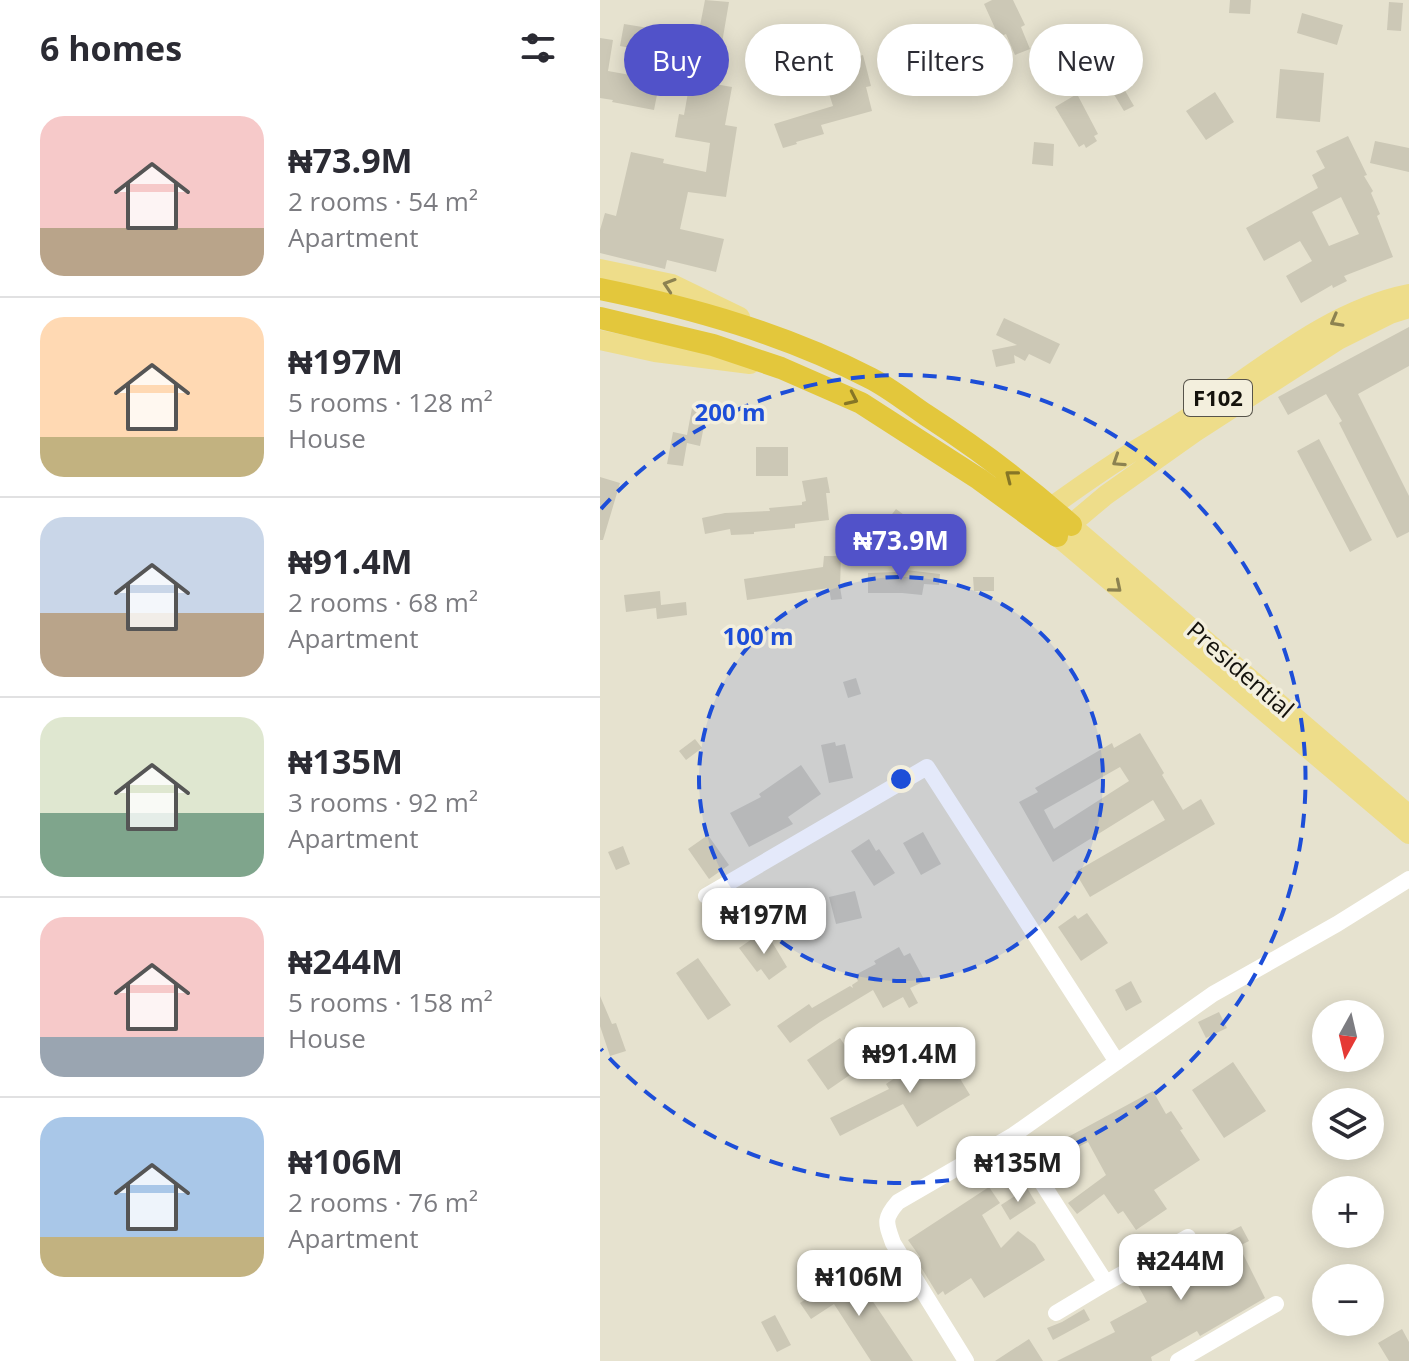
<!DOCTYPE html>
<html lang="en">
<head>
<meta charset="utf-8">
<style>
  :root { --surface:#fff; --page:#f7f7f7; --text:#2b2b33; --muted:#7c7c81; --line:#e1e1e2; --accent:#5152c9 }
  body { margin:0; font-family:"Open Sans",sans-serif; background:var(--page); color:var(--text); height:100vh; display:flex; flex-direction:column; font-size:30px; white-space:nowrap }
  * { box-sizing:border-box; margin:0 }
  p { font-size:26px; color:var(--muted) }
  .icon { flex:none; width:44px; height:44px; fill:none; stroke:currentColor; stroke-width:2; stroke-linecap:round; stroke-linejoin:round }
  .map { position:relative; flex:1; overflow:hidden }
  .panel { display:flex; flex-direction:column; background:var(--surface); width:600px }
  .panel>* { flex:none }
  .banner { position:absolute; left:24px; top:24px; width:664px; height:72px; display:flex; gap:16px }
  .needle { width:52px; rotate:188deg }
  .fabs { position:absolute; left:712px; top:1000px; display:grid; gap:16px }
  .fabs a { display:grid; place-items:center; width:72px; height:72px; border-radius:50%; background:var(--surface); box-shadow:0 4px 20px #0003; font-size:40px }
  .price { position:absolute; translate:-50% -68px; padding:0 18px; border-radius:16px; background:#fff; color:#222; font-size:26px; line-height:52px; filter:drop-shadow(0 2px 4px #0008) }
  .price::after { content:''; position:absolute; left:50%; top:48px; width:24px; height:18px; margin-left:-12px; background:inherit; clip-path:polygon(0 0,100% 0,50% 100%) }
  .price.selected { background:var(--accent); color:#fff }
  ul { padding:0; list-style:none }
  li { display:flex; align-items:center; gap:24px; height:200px; padding:0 40px }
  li+li { border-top:2px solid var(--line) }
  li span { display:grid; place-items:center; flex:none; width:224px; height:160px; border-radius:24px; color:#555 }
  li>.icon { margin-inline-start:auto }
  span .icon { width:96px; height:96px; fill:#fffc; stroke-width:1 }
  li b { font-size:34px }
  h2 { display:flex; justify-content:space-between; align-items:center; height:96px; padding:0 40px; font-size:34px }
  .tag { padding:0 28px; border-radius:36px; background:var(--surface); box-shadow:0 4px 20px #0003; font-size:28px; line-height:72px }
  .tag.selected { background:var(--accent); color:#fff }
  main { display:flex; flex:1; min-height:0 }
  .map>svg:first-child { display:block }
  .building { fill:#ccc8b6; fill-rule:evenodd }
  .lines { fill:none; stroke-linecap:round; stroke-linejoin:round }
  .minor { stroke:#fff; stroke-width:16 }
  .major { stroke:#eedd8a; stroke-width:20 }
  .highway { stroke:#e3c73c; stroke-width:22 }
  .oneway { stroke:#8c8251 }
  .oneway2 { stroke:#867626 }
  .ring { fill:none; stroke:#1d4ed8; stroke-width:4; stroke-dasharray:14 10 }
  .labels { text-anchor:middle; stroke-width:7; stroke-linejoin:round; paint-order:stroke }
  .shield { fill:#f3efdd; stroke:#57544b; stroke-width:2 }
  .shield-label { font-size:22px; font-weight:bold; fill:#14120c }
  .street-label { font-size:24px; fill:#14120c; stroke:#f3efdd }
  .centre { fill:#1d4ed8; stroke:#f3efdd; stroke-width:4 }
  .ring-label { font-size:24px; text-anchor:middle; font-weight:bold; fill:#1d4ed8; stroke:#f3efdd; stroke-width:7; stroke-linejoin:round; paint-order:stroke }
</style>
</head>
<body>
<main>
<section class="panel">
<h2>6 homes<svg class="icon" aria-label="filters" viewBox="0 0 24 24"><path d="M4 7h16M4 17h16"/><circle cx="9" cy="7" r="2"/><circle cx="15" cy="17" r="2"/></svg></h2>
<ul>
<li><span style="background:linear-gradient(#f6c9c9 70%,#b9a48a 0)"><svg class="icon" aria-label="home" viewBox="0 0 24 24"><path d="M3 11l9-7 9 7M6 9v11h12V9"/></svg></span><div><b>₦73.9M</b><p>2 rooms · 54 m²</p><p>Apartment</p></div></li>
<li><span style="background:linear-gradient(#ffd9b3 75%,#c2b280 0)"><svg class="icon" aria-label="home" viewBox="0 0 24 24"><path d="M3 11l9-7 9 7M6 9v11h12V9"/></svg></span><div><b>₦197M</b><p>5 rooms · 128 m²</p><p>House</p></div></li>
<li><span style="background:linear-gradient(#c9d6e8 60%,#b9a48a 0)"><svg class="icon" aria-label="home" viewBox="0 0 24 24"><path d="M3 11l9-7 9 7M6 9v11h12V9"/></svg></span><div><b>₦91.4M</b><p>2 rooms · 68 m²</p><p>Apartment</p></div></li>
<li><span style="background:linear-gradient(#dfe7d0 60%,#7fa58c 0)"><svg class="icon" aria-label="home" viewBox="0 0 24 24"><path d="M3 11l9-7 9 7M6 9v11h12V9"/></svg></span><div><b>₦135M</b><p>3 rooms · 92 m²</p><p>Apartment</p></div></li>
<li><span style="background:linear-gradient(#f6c9c9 75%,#9aa5b1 0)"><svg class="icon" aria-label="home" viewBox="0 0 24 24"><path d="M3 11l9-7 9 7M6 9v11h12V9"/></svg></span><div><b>₦244M</b><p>5 rooms · 158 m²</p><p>House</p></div></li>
<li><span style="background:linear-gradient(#a9c7e8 75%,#c2b280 0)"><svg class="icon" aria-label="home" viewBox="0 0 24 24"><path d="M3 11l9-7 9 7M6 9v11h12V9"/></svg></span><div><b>₦106M</b><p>2 rooms · 76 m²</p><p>Apartment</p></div></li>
</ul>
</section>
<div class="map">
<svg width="809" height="1361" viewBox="0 0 809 1361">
  <rect width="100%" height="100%" fill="#e6e2cf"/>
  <!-- building -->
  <path class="building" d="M105,0L129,2L115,84L132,87L125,125L137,127L126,197L88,192L80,229L124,239L116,272L67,260L65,269L0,253V230L5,213L16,216L31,152L64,159L63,163L106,172L110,143L75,137L79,114L84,115L94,59L65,54L54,110L12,102L13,100L0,98V38L13,40L8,71L47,78L52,52L20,46L24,24L98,36Z
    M392,0H413L425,25L421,27L430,49L415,55L406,34L399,37L384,4Z
    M630,0H651L650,14L629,13Z
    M789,2L803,3L801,31L787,30Z
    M702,13L743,25L737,45L697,33Z
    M344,53L347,74L331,76L328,55Z
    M263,55L271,86L266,87L272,111L221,125L224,134L196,142L197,144L183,148L174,124L233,106L226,84L196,92L191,74Z
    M680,69L724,73L720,122L676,118Z
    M520,82L534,106L524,111L510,88Z
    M615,92L634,122L606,140L586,111Z
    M477,94L498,134L494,136L497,141L486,148L484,144L479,147L455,107Z
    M748,136L767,175L764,176L773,191L771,193L780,214L777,216L793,257L744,276L747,281L733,288L732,285L701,303L686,276L712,261L700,241L664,261L646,228L718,188L712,175L725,168L716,151ZM741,197L759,234L729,246L712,212Z
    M775,141L809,148V172L770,163Z
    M434,142L454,144L453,166L432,164Z
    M404,318L460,344L450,364L429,354L425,361L414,355L415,363L396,367L392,350L417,345L396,335Z
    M809,327V366L758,394L809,496V532L797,538L739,423L742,421L726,394L688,415L678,397Z
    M92,408L107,411L100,446L87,443L83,466L67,464L73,432L87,435Z
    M719,439L772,540L750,552L697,451Z
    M156,447H188V476H156Z
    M0,477L20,483L3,540H0Z
    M227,477L230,493H226L229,520L195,524V528L154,532V534L131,535L130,529L105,534L102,518L125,513L170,511L169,508L202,505V502L206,501L202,481Z
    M296,509L356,553L346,566L286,522Z
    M245,534L276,537L274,562L243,559Z
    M224,556H241L240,587L242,599L231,600L229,588L147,600L144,579L223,567Z
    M297,569L340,574L339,585L324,584L322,595L302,593H268V573L296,572Z
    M373,577H394V591H374Z
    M60,591L61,605L86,602L87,615L57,619L56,608L26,612L24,595Z
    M256,678L261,694L248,698L243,682Z
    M540,733L564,773L562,775L583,810L601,799L615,824L490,897L475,872L565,820L553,800L453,862L419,802L438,792L435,788L512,743L514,748ZM520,767L529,781L454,829L444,810Z
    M95,739L102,748L86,760L79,751Z
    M235,742L236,746L245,744L253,778L229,783L221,745Z
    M201,765L221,794L188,817L193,824L149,847L130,813L161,797L159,794Z
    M323,832L341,864L321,875L303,843Z
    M108,835L129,865L109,879L88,849Z
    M269,839L276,851L279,849L295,873L274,886L251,851Z
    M23,846L30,864L16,870L8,852Z
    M195,891L214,925L194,937L174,903Z
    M255,891L262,918L236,924L229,897Z
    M487,913L508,943L481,961L458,927L475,915L478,919Z
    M162,932L171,943L172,942L187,967L169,980L161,969L157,972L139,948Z
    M299,947L304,956L310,953L325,981L310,988L318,1003L309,1008L303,997L283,1008L273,990L220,1022L190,1043L177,1026L209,1004L212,1008L250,986L253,988L252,985L258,981L255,975L276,964L274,961Z
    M98,958L131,1005L108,1020L76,973Z
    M531,981L542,1002L526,1011L515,990Z
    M0,996L12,1024L16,1023L26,1051L10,1056L0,1026Z
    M619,1012L627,1028L606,1038L598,1022Z
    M240,1038L260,1068L228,1090L207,1060Z
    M337,1049L357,1078L359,1077L370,1095L317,1127L303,1104L240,1136L230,1118L289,1089L286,1084Z
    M633,1062L666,1111L624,1138L592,1090Z
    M553,1091L566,1114L571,1111L583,1129L580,1130L600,1160L554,1190L567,1209L536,1230L523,1211L518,1214L504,1194L477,1214L468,1203L506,1175L488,1142L474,1149L468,1137Z
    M389,1187L400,1203L382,1215L401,1248L418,1231L435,1244L445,1260L384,1298L371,1278L345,1295L343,1291L338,1295L316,1259L320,1257L308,1240Z
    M427,1188L436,1203L410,1220L401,1205Z
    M641,1226L649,1241L639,1246L665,1298L600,1336L597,1331L551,1357L552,1361H457L515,1332L510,1322L547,1302L535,1280Z
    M251,1269L313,1361H271L234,1304L211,1319L200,1303Z
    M484,1309L490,1320L453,1340L447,1328L462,1322Z
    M175,1315L191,1345L177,1352L161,1322Z
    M802,1329L809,1342V1361H789L778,1343Z
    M429,1339L443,1361H395Z"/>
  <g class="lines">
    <!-- minor -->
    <path class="minor" d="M106,896L327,767L517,1062
      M412,1136L506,1283
      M456,1313L506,1283L588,1237
      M366,1361L293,1243C286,1223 283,1219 298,1202L412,1136L613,994L737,924L809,879
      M578,1361L676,1304"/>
    <!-- major -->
    <path class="major" d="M0,269L72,284L140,317
      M809,308L790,314L738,340L595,432L506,495L457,536L809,834
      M0,340L55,352L150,364
      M437,517C462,499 487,481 513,464C542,445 573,429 601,409C665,366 732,309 809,294
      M471,525L809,815"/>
    <!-- highway -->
    <path class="highway" d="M0,289C93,308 185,334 270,378C290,388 308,403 326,415C377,448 426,485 471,525
      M0,318L113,345L181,368L261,403L379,479L457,536"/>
  </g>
  <!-- one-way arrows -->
  <defs><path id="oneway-chevron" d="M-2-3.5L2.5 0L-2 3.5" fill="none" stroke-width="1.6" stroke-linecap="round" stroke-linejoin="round" transform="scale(2)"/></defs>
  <g class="oneway">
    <use href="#oneway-chevron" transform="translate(69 285) rotate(-162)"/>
    <use href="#oneway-chevron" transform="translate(736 321) rotate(151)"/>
    <use href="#oneway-chevron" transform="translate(518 461) rotate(147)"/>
    <use href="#oneway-chevron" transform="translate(516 587) rotate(40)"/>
  </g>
  <g class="oneway2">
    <use href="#oneway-chevron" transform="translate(252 399) rotate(25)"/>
    <use href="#oneway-chevron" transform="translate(411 476) rotate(-142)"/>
  </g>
  <!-- distance rings -->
  <circle cx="301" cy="779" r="202" fill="#1d4ed8" fill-opacity=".12"/>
  <g class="ring">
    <circle cx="301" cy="779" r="202"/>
    <path d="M1 509A404 404 0 1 1 1 1049"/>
  </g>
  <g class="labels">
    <!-- shield labels -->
    <rect class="shield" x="584" y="380" width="68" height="36" rx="6"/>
    <g class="shield-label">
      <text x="618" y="406">F102</text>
    </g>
    <!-- street labels -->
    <g class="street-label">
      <text transform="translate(640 670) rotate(41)" y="8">Presidential</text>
    </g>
  </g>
  <circle cx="301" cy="779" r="12" class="centre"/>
  <g class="ring-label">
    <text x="130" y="421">200 m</text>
    <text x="158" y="645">100 m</text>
  </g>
</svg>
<div class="fabs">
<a><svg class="needle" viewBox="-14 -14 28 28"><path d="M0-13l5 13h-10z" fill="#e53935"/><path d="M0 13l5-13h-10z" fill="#7c7c81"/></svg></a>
<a><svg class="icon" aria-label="layers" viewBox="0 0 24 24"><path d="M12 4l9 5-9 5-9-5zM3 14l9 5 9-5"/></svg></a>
<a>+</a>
<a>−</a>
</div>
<b class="price selected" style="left:301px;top:582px">₦73.9M</b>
<b class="price" style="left:164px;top:956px">₦197M</b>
<b class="price" style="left:310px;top:1095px">₦91.4M</b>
<b class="price" style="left:418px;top:1204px">₦135M</b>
<b class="price" style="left:581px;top:1302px">₦244M</b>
<b class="price" style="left:259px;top:1318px">₦106M</b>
<div class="banner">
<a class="tag selected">Buy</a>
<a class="tag">Rent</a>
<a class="tag">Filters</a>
<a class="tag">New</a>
</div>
</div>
</main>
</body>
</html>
